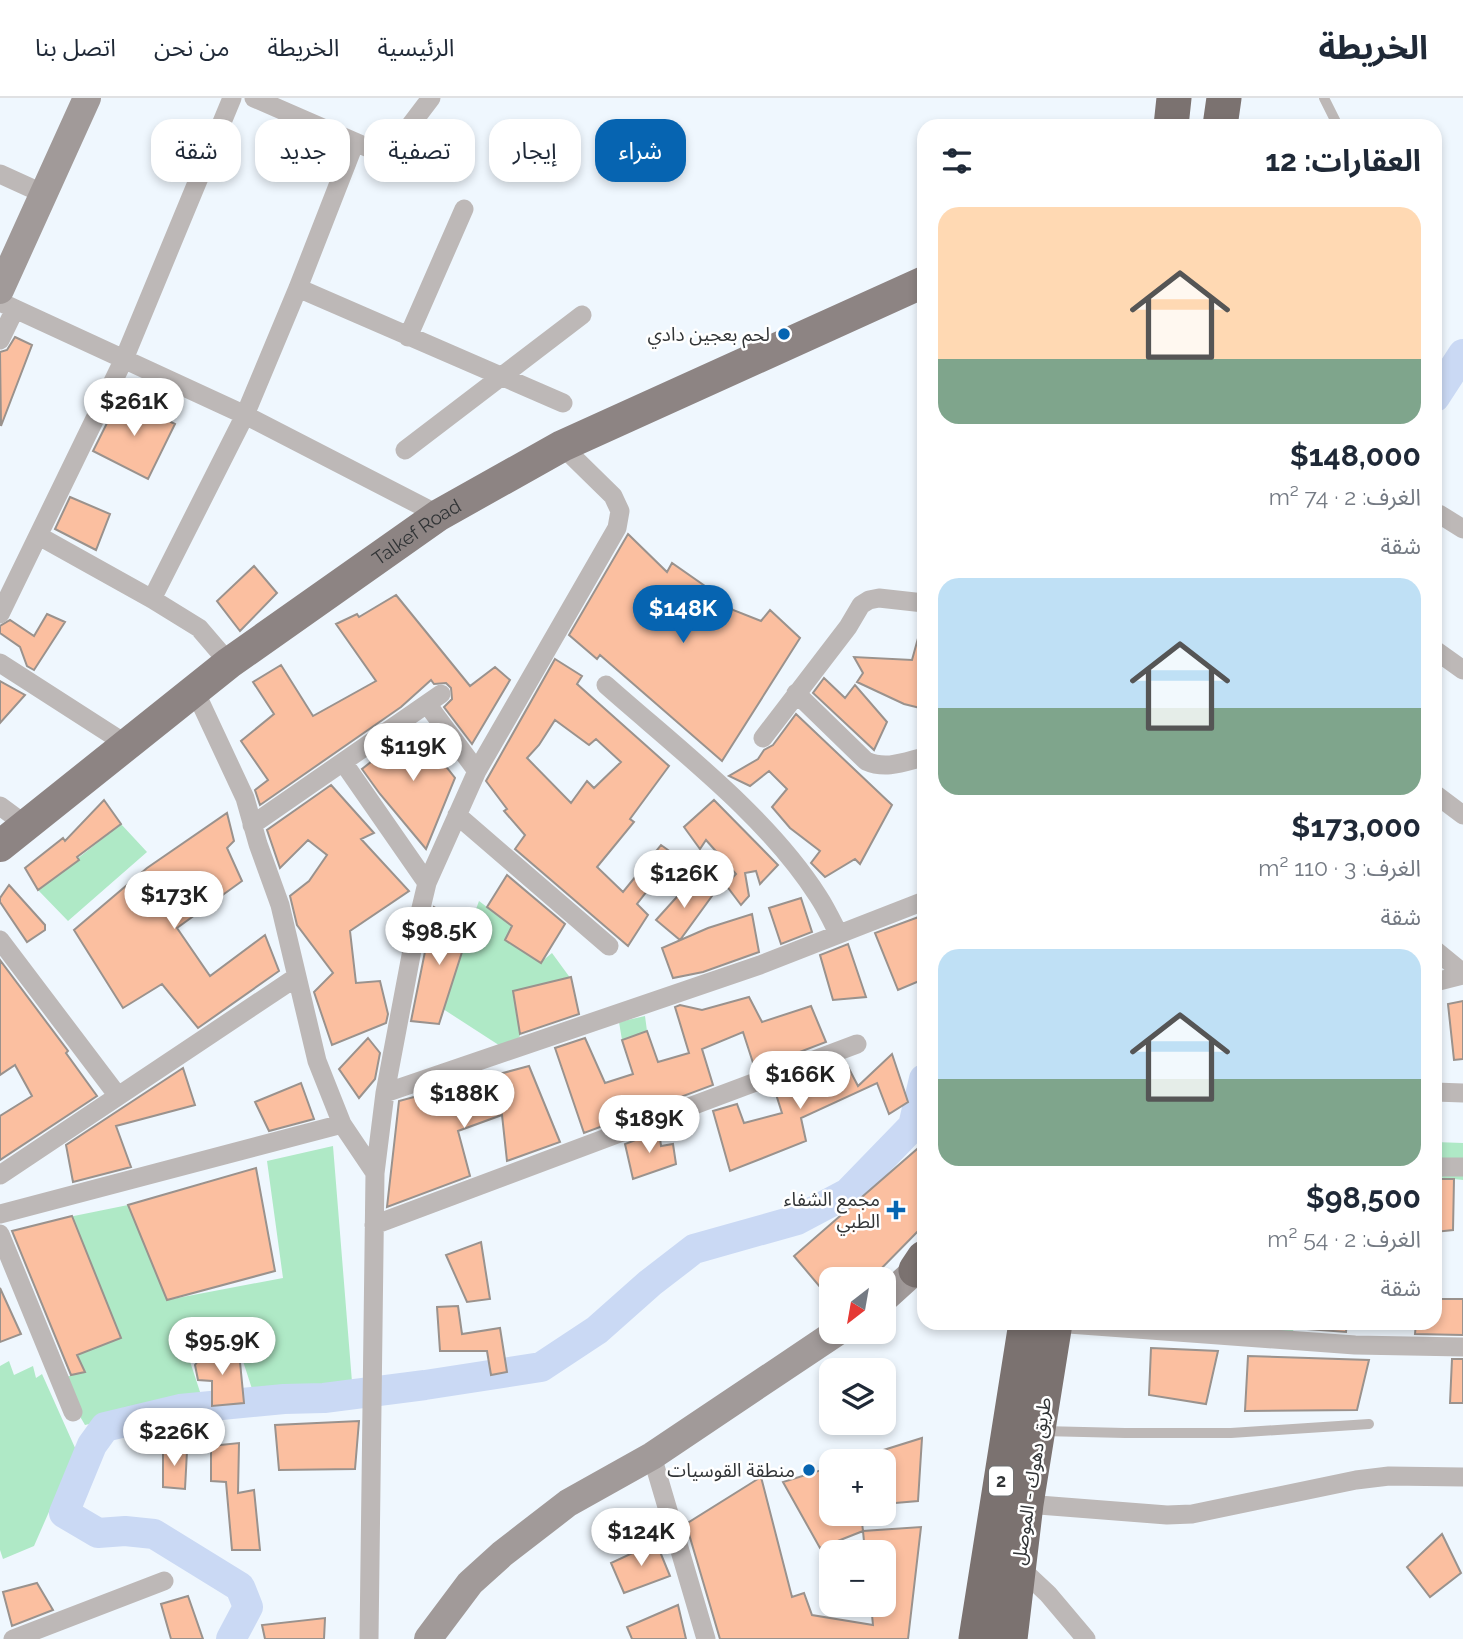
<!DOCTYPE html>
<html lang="ar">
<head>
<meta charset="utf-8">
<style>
  :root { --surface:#fff; --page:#f6f6f7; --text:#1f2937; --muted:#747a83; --line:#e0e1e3; --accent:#0664b1 }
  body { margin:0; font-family:Raleway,"Noto Sans Arabic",sans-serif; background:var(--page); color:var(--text); direction:rtl; height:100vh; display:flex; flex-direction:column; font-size:26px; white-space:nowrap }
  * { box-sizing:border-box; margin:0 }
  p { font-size:23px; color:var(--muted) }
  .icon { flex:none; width:38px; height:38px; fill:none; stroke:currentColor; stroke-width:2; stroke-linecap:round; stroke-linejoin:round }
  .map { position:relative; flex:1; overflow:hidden; direction:ltr }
  .sheet { position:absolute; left:917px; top:21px; width:525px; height:1211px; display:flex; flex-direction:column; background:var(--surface); border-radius:21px; box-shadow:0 4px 10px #0003; direction:rtl }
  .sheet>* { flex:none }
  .top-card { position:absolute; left:21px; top:21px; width:665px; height:63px; direction:rtl; display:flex; gap:14px }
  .needle { width:46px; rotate:211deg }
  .tools { position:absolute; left:819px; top:1169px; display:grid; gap:14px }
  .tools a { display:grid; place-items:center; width:77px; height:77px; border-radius:14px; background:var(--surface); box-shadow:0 4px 10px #0003; font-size:35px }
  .price { position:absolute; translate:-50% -60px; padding:0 16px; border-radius:24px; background:#fff; color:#222; font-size:23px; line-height:46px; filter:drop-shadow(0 2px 4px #0008) }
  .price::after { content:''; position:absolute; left:50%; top:42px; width:21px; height:16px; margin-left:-10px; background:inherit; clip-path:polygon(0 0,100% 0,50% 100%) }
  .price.current { background:var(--accent); color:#fff }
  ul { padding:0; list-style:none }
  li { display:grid; align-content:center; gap:14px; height:371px; padding:0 21px }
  li span { display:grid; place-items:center; height:217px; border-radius:21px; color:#555 }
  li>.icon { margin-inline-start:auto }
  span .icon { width:126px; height:126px; fill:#fffc; stroke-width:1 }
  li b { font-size:30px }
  h2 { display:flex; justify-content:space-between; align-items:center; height:84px; padding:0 21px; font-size:30px }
  .tag { padding:0 24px; border-radius:21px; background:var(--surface); box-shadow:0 4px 10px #0003; font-size:24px; line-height:63px }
  .tag.current { background:var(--accent); color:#fff }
  header { display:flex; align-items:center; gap:42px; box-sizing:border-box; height:98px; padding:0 35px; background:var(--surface); border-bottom:2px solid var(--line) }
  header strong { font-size:33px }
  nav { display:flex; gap:38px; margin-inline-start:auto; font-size:24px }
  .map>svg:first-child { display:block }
  .green { fill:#afe9c6 }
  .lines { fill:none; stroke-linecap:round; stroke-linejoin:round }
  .river { stroke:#cad9f4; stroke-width:30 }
  .building { fill:#fbbfa0; stroke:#9a928d; stroke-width:2; fill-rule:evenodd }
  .lane { stroke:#bdb8b7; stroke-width:10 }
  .street { stroke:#bdb8b7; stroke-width:19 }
  .secondary { stroke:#a19a99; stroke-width:28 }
  .primary { stroke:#8d8483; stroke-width:32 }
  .highway { stroke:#7b7270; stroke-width:35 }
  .poi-dot { fill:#0664b1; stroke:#fff; stroke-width:2.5 }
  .labels { text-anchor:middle; stroke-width:5; stroke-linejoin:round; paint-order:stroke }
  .shield { fill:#fff; stroke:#6f7172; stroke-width:2 }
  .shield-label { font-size:18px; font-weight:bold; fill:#313436 }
  .poi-label { font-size:19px; fill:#313436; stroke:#fff; text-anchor:end }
  .street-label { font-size:19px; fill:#313436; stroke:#fff }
</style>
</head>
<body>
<header>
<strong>الخريطة</strong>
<nav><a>الرئيسية</a><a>الخريطة</a><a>من نحن</a><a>اتصل بنا</a></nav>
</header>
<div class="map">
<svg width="1463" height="1541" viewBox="0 0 1463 1541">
  <rect width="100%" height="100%" fill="#eff7fe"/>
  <!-- green -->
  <path class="green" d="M121,726L147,754L68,823L38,792Z
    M479,803L512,828L541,864L552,855L571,881L513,896L520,938L508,953L440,909Z
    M645,918L647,933L622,942L619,924Z
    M1435,1044L1463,1045V1082L1435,1079Z
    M333,1048L352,1284L253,1294L232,1229L183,1242L202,1300L85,1327L58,1281L77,1276L69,1260L114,1242L64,1120L128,1107L167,1202L283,1180L267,1063Z
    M1167,1225H1294L1293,1235Z
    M9,1263L14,1277L33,1268L36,1280L42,1276L76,1352L34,1448L3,1461L0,1452V1268Z"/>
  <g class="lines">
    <!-- river -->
    <path class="river" d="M1435,299L1463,256
      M231,1541L248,1509L240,1489L154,1436L125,1433L98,1435L64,1415L92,1347L105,1329L180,1311L284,1301L324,1300L425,1287L541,1269L597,1232L650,1185L694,1151L797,1122L848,1095L913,1028L924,981"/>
  </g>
  <!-- building -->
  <path class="building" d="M15,239L32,247L1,328L0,254L7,252Z
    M120,299L175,326L148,381L93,353Z
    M70,399L110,416L96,452L55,431Z
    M628,436L667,474L672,465L715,495L733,512L761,523L770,512L800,540L722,663L600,557L597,561L569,537Z
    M254,468L277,495L240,533L217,503Z
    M396,497L470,588L495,569L510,582L472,646L444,609L452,601L451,590L446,585L434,586L431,582L401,609L260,707L255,692L268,682L241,643L274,616L253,584L281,567L313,618L376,583L336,526L357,516L359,519Z
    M47,516L65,524L34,572L27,568L20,549L0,535V528L10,522L34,538Z
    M920,533H924V611L904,606L857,584L863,575L854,559L912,562Z
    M555,561L582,578L577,586L669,668L630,721L634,724L597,769L623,794L661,747L675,757L637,806L648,817L628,848L515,751L525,737L504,713L507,711L486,683ZM555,622L589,647L596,641L621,664L594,690L587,683L571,705L527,660L539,647Z
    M824,580L845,600L855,587L887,624L874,652L813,595Z
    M0,583L25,597L0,625Z
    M796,616L892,707L860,766L855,761L825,779L811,765L820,753L790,730L772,709L787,691L769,673L750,688L729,678L758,661L764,652L773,647Z
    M415,629L455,680L426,751L380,696L362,671Z
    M331,687L374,735L361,741L409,793L350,833L356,885L380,883L388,916L386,925L332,947L314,894L333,875L297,827L290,798L309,783L327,757L308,742L280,770L267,732Z
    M104,702L121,726L77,759L79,762L38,792L25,770L63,740L65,743Z
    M714,702L778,767L760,786L756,773L745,775L749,798L741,807L726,787L736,776L706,742L700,751L684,729Z
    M227,715L234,743L227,750L242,783L177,830L210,878L265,837L279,873L198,930L162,886L123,910L74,832L147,770Z
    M507,777L565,826L541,865L505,842L512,828L487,809Z
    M692,782L712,798L680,842L656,822Z
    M9,787L45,827V832L27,844L0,804V800Z
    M801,800L812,834L781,846L769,810Z
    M434,809L470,829L439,926L411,923Z
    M752,816L759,854L703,874L673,880L662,850L708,830Z
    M924,817V881L898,892L875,835Z
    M848,846L866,899L833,902L820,857Z
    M0,862L68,953L66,955L97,998L0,1062V1018L32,998L15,967L0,977Z
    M571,879L579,916L520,936L513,893Z
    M749,899L762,924L811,908L826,944L755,971L743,934L702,951L713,987L584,1035L555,950L585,940L605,985L633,976L622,942L647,933L658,964L689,955L675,909L680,907L702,912Z
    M1463,903V961L1454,962L1448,906Z
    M368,940L380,955L375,981L359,1000L339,971Z
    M892,956L908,1004L889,1016L877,985L801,1020L806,1043L730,1073L713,1013L737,1006L744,1025L782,1015L774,990L845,963L858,988Z
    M529,968L560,1044L507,1063L502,1017L458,1033L470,1078L387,1109L399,1003Z
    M183,970L195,1007L116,1028L131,1069L73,1084L66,1047Z
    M301,985L314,1021L269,1033L255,1004Z
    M659,1033L661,1048L673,1046L676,1066L633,1081L625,1046Z
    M924,1045V1127L871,1181H831V1202L794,1158Z
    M256,1070L275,1173L167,1202L128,1107Z
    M1435,1081H1454L1453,1132L1435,1134Z
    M72,1118L121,1240L77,1257L85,1274L71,1277L12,1133Z
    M481,1144L490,1201L467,1204L446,1157Z
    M0,1190L21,1236L0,1244Z
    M1435,1201H1463V1237L1415,1236L1416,1225H1435Z
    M458,1208L462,1236L500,1230L507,1274L491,1277L487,1253H440L437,1209Z
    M1294,1225H1347L1346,1234L1294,1230Z
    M208,1250L226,1255L240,1264L244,1305L212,1308V1283L198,1282L195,1267Z
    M1151,1250L1218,1253L1206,1306L1149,1297Z
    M1248,1258L1369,1262L1357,1312L1245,1313Z
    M1452,1261H1463V1305H1450Z
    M359,1323L355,1371L279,1372L275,1327Z
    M922,1340L918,1403L884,1406V1363H859L858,1360Z
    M239,1345L238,1395L254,1392L260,1452H232L226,1384L211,1383V1348Z
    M163,1350L187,1353L185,1391L163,1389Z
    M831,1369V1416H861L863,1433L820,1450L783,1384Z
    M761,1379L792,1499L804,1495L812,1517L873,1527L871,1507H884V1454H865L863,1433L921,1429L908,1541H720L686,1426Z
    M1442,1436L1461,1475L1430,1499L1407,1469Z
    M656,1444L670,1478L624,1495L611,1465Z
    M37,1485L53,1512L12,1528L3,1494Z
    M188,1498L203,1541H171L161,1506Z
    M678,1507L686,1541H632L627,1529Z
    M325,1520L324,1541H265L262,1527Z"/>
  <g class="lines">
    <!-- lane -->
    <path class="lane" d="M1324,0L1338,28
      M1042,1333L1125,1335H1231L1369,1326"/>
    <!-- street -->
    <path class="street" d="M254,0L387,58L431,0
      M0,76L44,96
      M298,190L563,305
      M0,204L245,317L439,417
      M408,239L464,111
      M0,242L15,211
      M405,352L582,217
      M1435,418L1439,416L1463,431
      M39,438L152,501L199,530L229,565
      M152,501L245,317L298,190L355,44
      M0,516L124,261L232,0
      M1435,552L1463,572
      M0,565L126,646
      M606,587C677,650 767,718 818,798C826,810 832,823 838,835
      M195,593L245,700L258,746L280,807L317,963L342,1026L375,1075
      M796,595L866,663C886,672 904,664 924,659
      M427,606L477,673
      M763,640L848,529L861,507L869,502L879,500L924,505
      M343,664L427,785
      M1435,696L1463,717
      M0,708L27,728
      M457,717L609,848
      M252,727L441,596
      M0,842L118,998
      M1435,852L1463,875
      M1435,884L1463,877
      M1435,994L1463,995
      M385,995L760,867L924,803
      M1435,1069H1463
      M0,1077L295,880
      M0,1116L342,1026
      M374,1127L857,946
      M0,1136L73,1314
      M1055,1225L1355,1247L1463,1249
      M652,1358L706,1541
      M1026,1406L1167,1417L1192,1416L1356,1382L1389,1378L1463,1379
      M1017,1467L1048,1496L1086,1541
      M13,1541L164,1483
      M369,1541L375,1075L385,995L416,831L427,785L477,673L617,430L620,413L613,398L562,348"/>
    <!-- secondary -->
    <path class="secondary" d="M0,192L87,0
      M884,1201L916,1172L924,1170
      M428,1541L470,1485L502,1456L568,1405L652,1358L837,1234"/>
    <!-- primary -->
    <path class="primary" id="s1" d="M0,748L229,565L439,417L562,348L924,184"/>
    <!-- highway -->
    <path class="highway" d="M1171,28L1174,0
      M1220,28L1224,0
      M916,1172L924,1160
      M976,1541L1026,1225
      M1010,1541L1026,1406L1055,1225"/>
  </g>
  <!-- markers -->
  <g class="poi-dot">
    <circle cx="784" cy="236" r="7"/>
    <path d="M892.5 1101.5h7v7h7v7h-7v7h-7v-7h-7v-7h7z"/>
    <circle cx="809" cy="1372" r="7"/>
  </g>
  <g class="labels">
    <!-- shield labels -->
    <rect class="shield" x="989" y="1368.5" width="24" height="29" rx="5"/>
    <g class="shield-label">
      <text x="1001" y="1389">2</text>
    </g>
    <!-- poi labels -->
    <g class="poi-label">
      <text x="770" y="243">لحم بعجين دادي</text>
      <text x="880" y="1108">مجمع الشفاء<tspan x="880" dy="22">الطبي</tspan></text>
      <text x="795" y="1379">منطقة القوسيات</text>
    </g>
    <!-- street labels -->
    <g class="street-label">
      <text dy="7" stroke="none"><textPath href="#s1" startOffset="522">Talkef Road</textPath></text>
      <text transform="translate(1031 1383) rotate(-81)" y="7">طريق دهوك - الموصل</text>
    </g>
  </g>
</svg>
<div class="tools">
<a><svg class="needle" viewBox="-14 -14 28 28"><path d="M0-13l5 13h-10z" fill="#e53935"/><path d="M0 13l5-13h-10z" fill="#747a83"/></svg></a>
<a><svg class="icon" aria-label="layers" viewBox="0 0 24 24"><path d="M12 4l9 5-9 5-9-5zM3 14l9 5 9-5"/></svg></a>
<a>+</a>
<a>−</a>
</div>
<b class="price" style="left:134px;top:340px">$261K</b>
<b class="price current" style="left:683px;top:547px">$148K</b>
<b class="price" style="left:413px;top:685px">$119K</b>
<b class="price" style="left:684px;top:812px">$126K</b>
<b class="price" style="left:174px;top:833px">$173K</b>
<b class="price" style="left:439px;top:869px">$98.5K</b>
<b class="price" style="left:800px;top:1013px">$166K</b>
<b class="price" style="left:464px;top:1032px">$188K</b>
<b class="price" style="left:649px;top:1057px">$189K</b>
<b class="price" style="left:222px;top:1279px">$95.9K</b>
<b class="price" style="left:174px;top:1370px">$226K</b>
<b class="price" style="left:641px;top:1470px">$124K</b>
<div class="top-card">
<a class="tag current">شراء</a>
<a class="tag">إيجار</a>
<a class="tag">تصفية</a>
<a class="tag">جديد</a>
<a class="tag">شقة</a>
</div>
<section class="sheet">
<h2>العقارات: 12<svg class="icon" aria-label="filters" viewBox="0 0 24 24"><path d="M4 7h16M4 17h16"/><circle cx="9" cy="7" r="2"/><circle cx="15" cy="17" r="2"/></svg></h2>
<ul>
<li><span style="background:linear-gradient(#ffd9b3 70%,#7fa58c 0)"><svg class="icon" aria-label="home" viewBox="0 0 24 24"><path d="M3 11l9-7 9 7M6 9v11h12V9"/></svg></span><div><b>$148,000</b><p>الغرف: 2 · 74 m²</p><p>شقة</p></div></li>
<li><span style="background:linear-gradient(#bfe0f5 60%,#7fa58c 0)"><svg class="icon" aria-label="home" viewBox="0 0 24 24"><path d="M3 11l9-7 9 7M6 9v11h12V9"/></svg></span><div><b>$173,000</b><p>الغرف: 3 · 110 m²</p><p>شقة</p></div></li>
<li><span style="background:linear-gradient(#bfe0f5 60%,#7fa58c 0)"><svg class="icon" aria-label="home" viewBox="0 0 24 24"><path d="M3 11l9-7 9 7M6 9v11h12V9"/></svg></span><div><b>$98,500</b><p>الغرف: 2 · 54 m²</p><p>شقة</p></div></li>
</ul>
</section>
</div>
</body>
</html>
